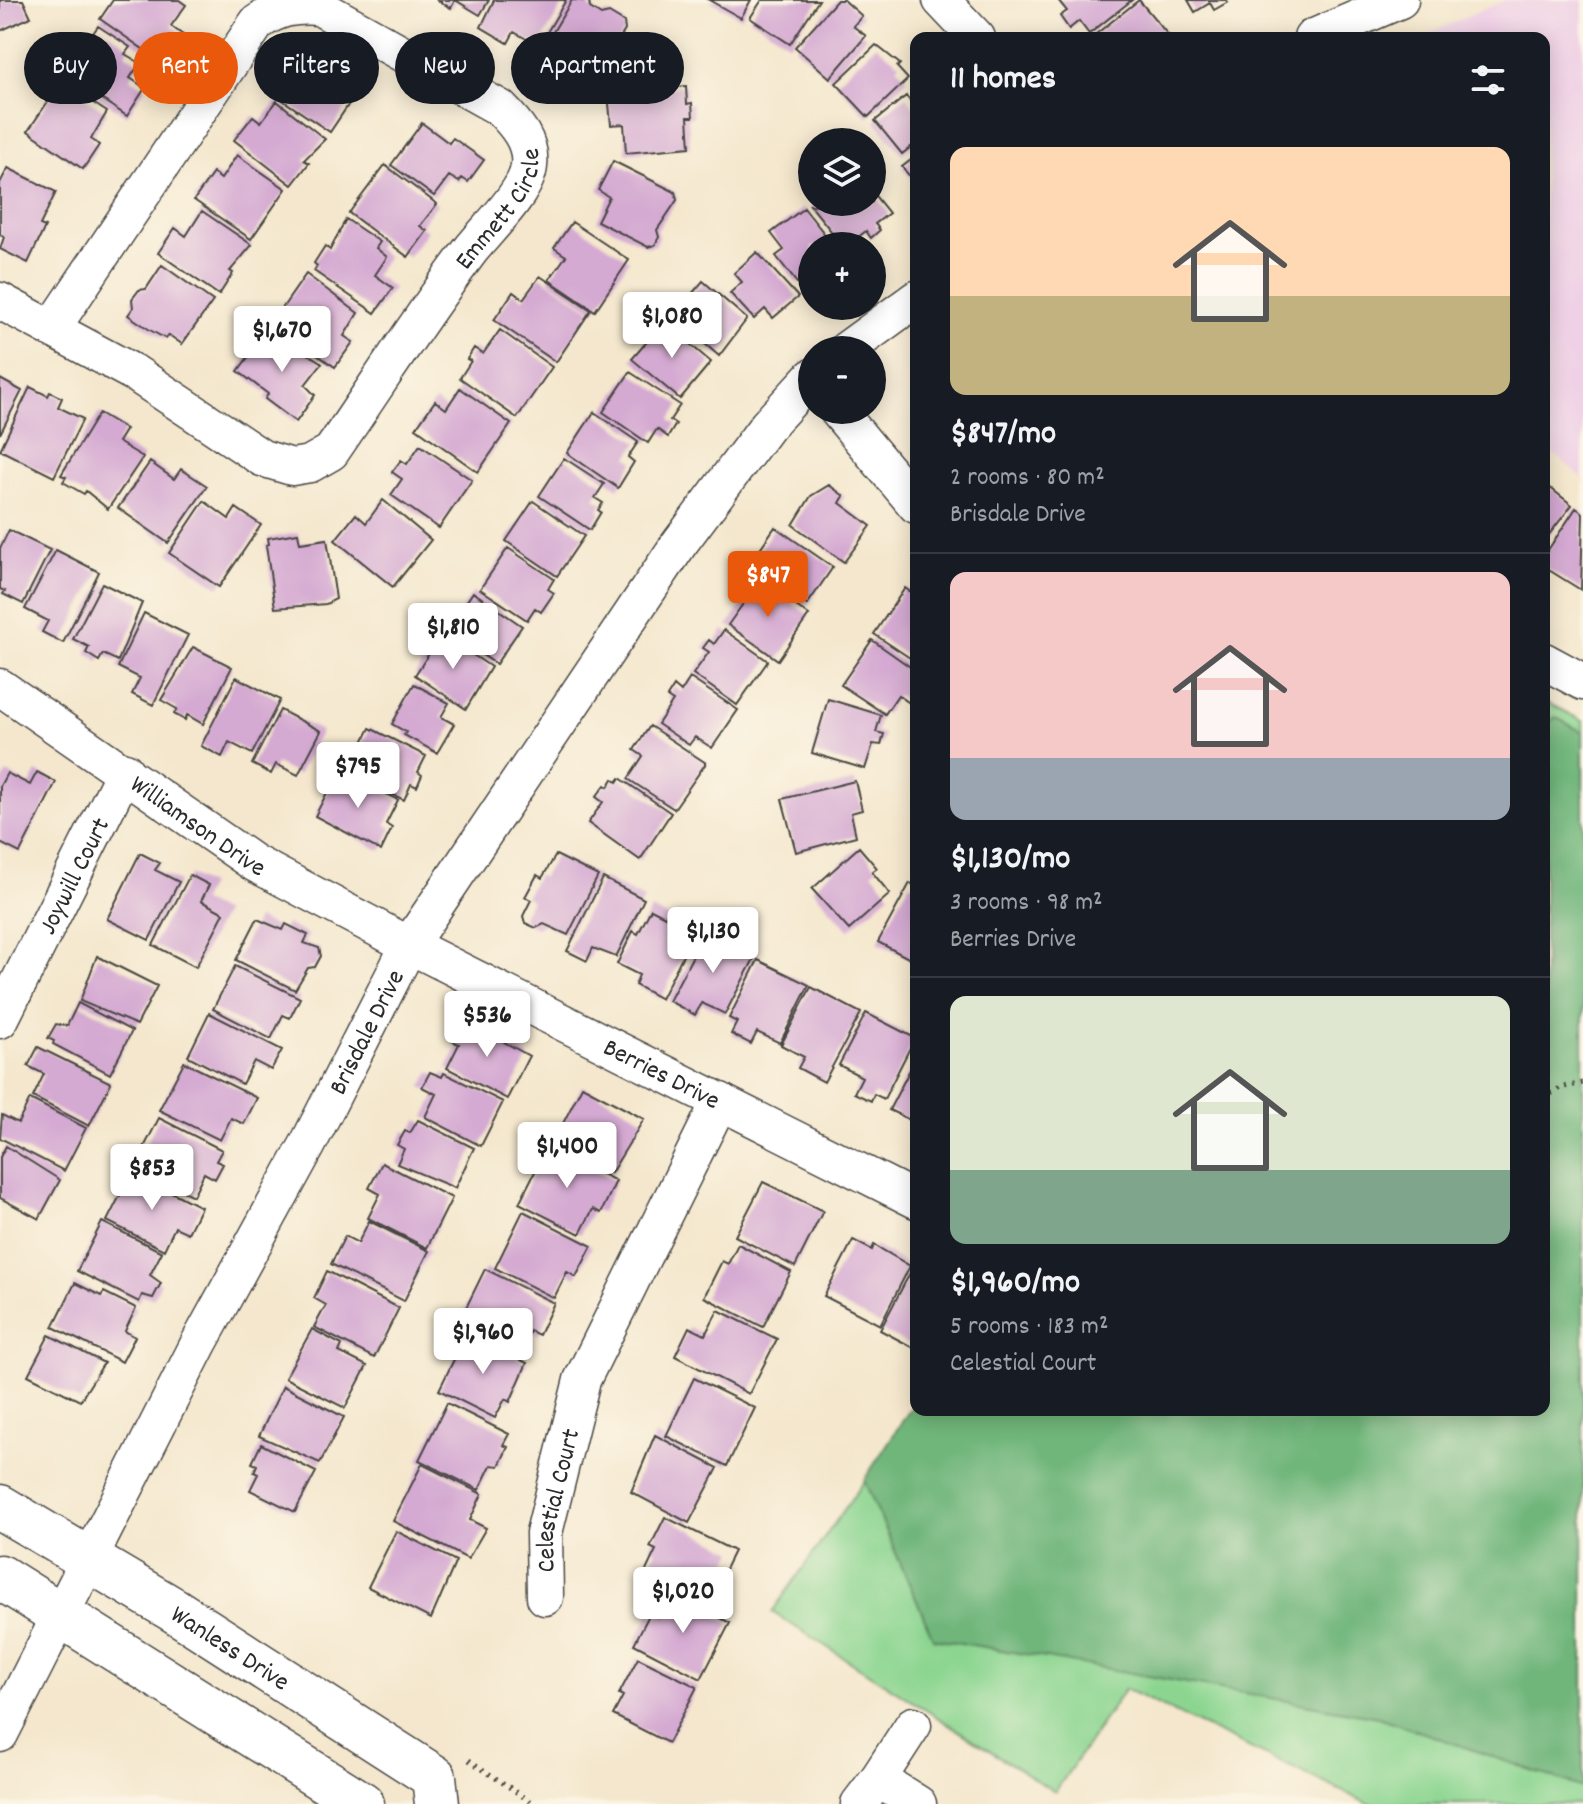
<!DOCTYPE html>
<html lang="en">
<head>
<meta charset="utf-8">
<style>
  :root { --surface:#171b24; --page:#20242c; --text:#f1f3f6; --muted:#9ea1a6; --line:#363941; --accent:#ea580c }
  body { margin:0; font-family:Dekko,sans-serif; background:var(--page); color:var(--text); height:100vh; display:flex; flex-direction:column; font-size:30px; white-space:nowrap }
  * { box-sizing:border-box; margin:0 }
  p { font-size:26px; color:var(--muted) }
  .icon { flex:none; width:44px; height:44px; fill:none; stroke:currentColor; stroke-width:2; stroke-linecap:round; stroke-linejoin:round }
  .map { position:relative; flex:1; overflow:hidden }
  .sheet { position:absolute; left:910px; top:32px; width:640px; height:1384px; display:flex; flex-direction:column; background:var(--surface); border-radius:16px; box-shadow:0 4px 20px #0003 }
  .sheet>* { flex:none }
  .top-card { position:absolute; left:24px; top:32px; width:760px; height:72px; display:flex; gap:16px }
  .fabs { position:absolute; left:798px; top:128px; display:grid; gap:16px }
  .fabs a { display:grid; place-items:center; width:88px; height:88px; border-radius:50%; background:var(--surface); box-shadow:0 4px 20px #0003; font-size:40px }
  .price { position:absolute; translate:-50% -68px; padding:0 18px; border-radius:8px; background:#fff; color:#222; font-size:26px; line-height:52px; filter:drop-shadow(0 2px 4px #0008) }
  .price::after { content:''; position:absolute; left:50%; top:48px; width:24px; height:18px; margin-left:-12px; background:inherit; clip-path:polygon(0 0,100% 0,50% 100%) }
  .price.current { background:var(--accent); color:#fff }
  ul { padding:0; list-style:none }
  li { display:grid; align-content:center; gap:16px; height:424px; padding:0 40px }
  li+li { border-top:2px solid var(--line) }
  li span { display:grid; place-items:center; height:248px; border-radius:16px; color:#555 }
  li>.icon { margin-inline-start:auto }
  span .icon { width:144px; height:144px; fill:#fffc; stroke-width:1 }
  li b { font-size:34px }
  h2 { display:flex; justify-content:space-between; align-items:center; height:96px; padding:0 40px; font-size:34px }
  .pill { padding:0 28px; border-radius:36px; background:var(--surface); box-shadow:0 4px 20px #0003; font-size:28px; line-height:72px }
  .pill.current { background:var(--accent); color:#fff }
  .map>svg:first-child { display:block }
  .built { fill:#efd0e6 }
  .green { fill:#8bd590; stroke:#5b805e; stroke-width:2 }
  .forest { fill:#70b67a; stroke:#4e7052; stroke-width:2 }
  .building { fill:#d4a9d2 }
  .lines { fill:none; stroke-linecap:round; stroke-linejoin:round }
  .minor-casing { stroke:#494743; stroke-width:39 }
  .major-casing { stroke:#494743; stroke-width:47 }
  .path { stroke:#494743; stroke-width:5; stroke-dasharray:2 6; stroke-linecap:butt }
  .minor { stroke:#fff; stroke-width:36 }
  .major { stroke:#fff; stroke-width:44 }
  .labels { text-anchor:middle; stroke-width:7; stroke-linejoin:round; paint-order:stroke }
  .street-label { font-size:26px; fill:#2b2b2b; stroke:#fcf5e5 }
</style>
</head>
<body>
<div class="map">
<svg width="1583" height="1804" viewBox="0 0 1583 1804">
  <rect width="100%" height="100%" fill="#fcf5e5"/>
  <filter id="ink" filterUnits="userSpaceOnUse"><feTurbulence type="fractalNoise" baseFrequency=".0125" numOctaves="2"/><feDisplacementMap in="SourceGraphic" scale="16" xChannelSelector="R" yChannelSelector="G"/><feConvolveMatrix kernelMatrix="1 2 1 2 8 2 1 2 1" color-interpolation-filters="sRGB"/></filter>
  <filter id="wash" filterUnits="userSpaceOnUse"><feTurbulence type="fractalNoise" baseFrequency=".006" numOctaves="4" result="noise"/><feDisplacementMap in="SourceGraphic" scale="32" xChannelSelector="R" yChannelSelector="G"/><feGaussianBlur stdDeviation="1.8" result="paint"/><feColorMatrix in="noise" values="0 0 0 0 0 0 0 0 0 0 0 0 0 0 0 0 0 1.4 0 .05"/><feComposite in="paint" operator="in"/></filter>
  <g filter="url(#wash)">
    <rect width="100%" height="100%" fill="#f4e7cd"/>
    <!-- built -->
    <path class="built" d="M1505,0H1583V478L1544,446V38H1419Z"/>
    <!-- green -->
    <path class="green" d="M1544,701L1583,721V1804H1369L1125,1689L1055,1792L772,1612L916,1408L1544,1410Z"/>
    <!-- forest -->
    <path class="forest" d="M1555,717L1583,732V1788L1378,1717L933,1638L864,1480L916,1400V1410H1544V728Z"/>
    <g id="blocks">
      <!-- building -->
      <path class="building" d="M0,0H23L31,17L0,31Z
        M113,0H179L186,5L171,26L183,35L163,63L100,19Z
        M437,0H489L480,15L455,0L451,8Z
        M494,0H566L539,46L514,32L508,43L481,27Z
        M572,0L589,1L590,8L601,15L609,13L624,22L625,30L589,91L562,73L569,62L544,47Z
        M709,0H751L741,18Z
        M762,0H819L790,44L750,18Z
        M837,0H844L862,16L853,26L866,36L830,78L795,47Z
        M1058,0H1132L1089,34L1079,21L1069,29L1060,16L1067,11Z
        M1139,0L1169,36L1091,38Z
        M1188,0H1226L1228,2L1214,10L1210,3L1195,12Z
        M98,26L130,47L125,54L140,63L130,78L145,88L127,116L68,77L71,73L68,71L92,41L89,39Z
        M876,45L900,64L897,67L908,79L868,117L836,83Z
        M317,48L335,61L330,69L359,89L330,132L281,99L298,75L294,72L305,54L310,57Z
        M61,82L107,112L91,139L99,145L83,169L28,131Z
        M686,86L687,104L692,103L693,117H688L690,147L626,153L624,124L611,125L608,93Z
        M906,96L916,109V143L902,154L875,121Z
        M277,101L325,139L304,160L309,163L292,185L234,140L253,116L261,122Z
        M422,123L449,143L453,138L484,160L468,182L462,178L459,182L449,176L434,196L391,165Z
        M237,155L286,189L251,239L194,200L213,173L221,179Z
        M916,156V184L902,167Z
        M613,161L675,192L677,200L657,230L659,237L655,245L648,247L597,221L609,197L598,190Z
        M385,165L437,204L420,226L427,231L408,257L349,213Z
        M8,168L56,192L40,225L45,227L28,263L0,249L4,237L0,235V183Z
        M872,192L889,213L875,224L880,230L871,238L866,231L847,246H843L810,205L872,202Z
        M804,208L834,246H812V271L797,283L776,256L784,250L771,233Z
        M202,211L252,245L230,271L233,273L219,295L158,253L175,228L186,236Z
        M346,219L380,242L376,248L387,257L375,275L393,288L375,313L314,271L317,266L314,263L325,246L330,250Z
        M572,222L629,260L595,311L549,280L566,256L554,248Z
        M757,252L798,297L773,318L765,309L754,319L730,293L742,282L734,273Z
        M162,265L213,301L182,344L169,335L166,339L150,330L128,315L133,308L132,299L139,290L146,289Z
        M306,274L358,313L344,336L353,342L335,367L272,323Z
        M540,276L591,310L556,362L494,320L513,292L523,299Z
        M703,281L747,319L719,356L673,316Z
        M664,322L711,362L680,399L632,359Z
        M269,329L322,363L305,385L315,395L296,422L265,399L268,394L238,371Z
        M500,330L552,367L517,418L460,378L471,361L467,359L474,348L483,354Z
        M630,372L680,405L670,420L676,424L668,437L657,429L648,443L603,412Z
        M0,379L22,391L0,434Z
        M30,387L48,396L50,392L62,398L58,407L83,419L54,477L0,450Z
        M460,388L511,424L478,472L416,428L435,401L446,409Z
        M594,412L638,442L628,457L634,462L618,488L567,453Z
        M99,413L126,429L118,442L143,457L108,509L86,491L84,494L63,482L66,477L61,475Z
        M420,445L472,480L439,528L391,495L402,479L392,472L401,460L407,464Z
        M564,458L604,484L595,498L603,503L598,510L601,512L590,530L539,496Z
        M150,462L174,479L181,469L207,486L168,543L118,508Z
        M1544,483L1572,505L1544,541Z
        M829,485L844,496L840,503L871,526L844,562L793,525L811,496Z
        M383,500L431,540L393,587L335,540L356,514L366,523Z
        M204,501L229,519L236,508L261,525L219,587L169,553Z
        M533,501L584,536L557,576L506,541Z
        M1576,508L1583,513L1581,590L1544,567V556Z
        M775,527L833,567L807,605L767,574L776,561L759,550Z
        M9,530L50,550L23,604L3,594L5,591L0,589V548Z
        M298,533L300,543L327,539L336,599L326,604L275,608L266,545L269,544L268,538Z
        M508,548L554,579L548,589L554,593L541,612L535,608L527,620L480,589Z
        M56,550L99,572L63,643L42,632L48,621L25,609Z
        M751,581H760L809,615L778,660L728,625L745,601L744,592Z
        M102,583L142,603L118,661L103,654L99,661L86,653L89,647L73,639Z
        M905,588L916,596V662L874,634Z
        M473,592L522,626L496,664L447,631Z
        M144,613L188,635L153,705L132,694L140,678L118,667Z
        M724,630L768,661L737,705L693,674L709,652L703,648L709,640L714,644Z
        M442,634L491,667L466,709L415,675Z
        M872,640L916,671V697L911,704L898,695L885,714L841,685Z
        M193,647L232,667L203,724L187,715L185,720L174,714L177,709L161,700Z
        M236,677L280,700L252,754L229,742L222,757L201,746Z
        M690,678L738,710L712,748L695,737L689,745L658,724L673,701L667,697L674,686L681,692Z
        M414,684L449,703L441,717L454,724L437,753L404,735L406,732L392,724Z
        M828,699L881,715L876,732L884,734L881,745L873,744L865,769L812,753Z
        M280,710L321,731L298,775L276,764L271,774L252,764Z
        M650,726L706,763L674,809L628,779L643,756L634,750Z
        M370,728L426,756L418,772L422,775L417,787L411,784L404,800L370,784L373,779L350,768Z
        M339,769L398,800L386,824L392,828L381,851L315,816Z
        M37,772L56,782L20,853L0,843V786L7,773L30,785Z
        M620,778L671,813L640,860L588,823L603,802L596,797L605,785L608,787L613,779L617,782Z
        M855,781L862,810L851,813L856,836L796,852L782,799Z
        M859,847L877,868L872,872L890,894L849,930L812,889Z
        M140,853L160,863L155,870L179,882L149,940L107,919Z
        M556,855L598,876L568,935L544,924L536,928L525,923L523,916L531,900L525,897L537,875L542,878Z
        M190,875L209,885L201,901L224,913L196,967L153,945Z
        M603,878L644,899L616,957L593,948L587,961L567,951Z
        M910,883L916,886V962L878,942Z
        M651,909L695,931L661,999L635,985L639,975L617,964L633,931L638,934Z
        M257,919L283,930L286,924L308,935L304,943L319,948L321,956L315,967L308,968L295,990L236,960Z
        M707,929L756,955L725,1014L702,1003L695,1015L669,1001Z
        M97,956L157,986L137,1025L80,1001Z
        M758,960L809,985L780,1043L757,1032L751,1044L731,1034L737,1022L729,1018Z
        M235,966L300,998L290,1018L283,1015L271,1039L213,1009Z
        M811,987L861,1013L824,1082L798,1068L804,1057L781,1045Z
        M78,1003L132,1031L110,1074L53,1044L54,1041L48,1038L56,1024L67,1026Z
        M209,1013L282,1050L271,1070L254,1061L242,1084L188,1056Z
        M866,1013L915,1038L884,1099L874,1094L871,1101L854,1093L862,1077L839,1065Z
        M462,1021L482,1031L485,1026L507,1037L504,1042L529,1056L507,1099L447,1068L459,1044L452,1041Z
        M38,1047L111,1083L89,1126L33,1097L44,1074L28,1066Z
        M916,1058V1123L889,1110Z
        M184,1062L257,1098L244,1124L231,1118L220,1140L159,1110Z
        M430,1072L442,1077L444,1073L503,1102L481,1146L425,1117L436,1094L422,1087Z
        M582,1086L644,1119L611,1173L553,1143Z
        M30,1099L86,1128L64,1171L0,1138L2,1115L18,1123Z
        M159,1118L222,1150L216,1161L223,1164L215,1179L204,1173L193,1196L134,1167Z
        M418,1120L474,1148L455,1188L397,1164L404,1149L397,1145L405,1131L410,1133Z
        M6,1146L60,1180L39,1219L0,1198V1157Z
        M548,1146L616,1181L601,1213L593,1209L580,1234L519,1203Z
        M382,1163L452,1198L427,1248L368,1218L380,1194L369,1188Z
        M132,1172L201,1207L188,1233L175,1227L164,1250L107,1221Z
        M763,1182L823,1211L795,1267L735,1236Z
        M523,1211L592,1246L576,1277L567,1272L554,1298L495,1268Z
        M369,1221L429,1251L404,1301L331,1264L345,1236L358,1243Z
        M102,1222L162,1252L150,1275L161,1283L153,1298L142,1295L139,1302L77,1271Z
        M853,1240L872,1250L874,1245L910,1266L880,1325L824,1296Z
        M738,1244L791,1272L763,1327L704,1297L722,1261L728,1264Z
        M485,1269L554,1303L539,1335L530,1331L517,1356L457,1326Z
        M327,1271L399,1308L374,1358L314,1327L326,1305L314,1298Z
        M911,1271L916,1273V1349L880,1330Z
        M75,1283L101,1296L104,1292L136,1308L125,1331L135,1337L122,1362L53,1327Z
        M718,1310L777,1339L749,1394L675,1356L689,1327L705,1335Z
        M312,1329L342,1345L339,1352L367,1366L345,1408L285,1378Z
        M467,1333L527,1363L510,1402L505,1399L495,1418L439,1390Z
        M49,1335L104,1363L80,1401L28,1375Z
        M694,1378L755,1408L727,1466L666,1436Z
        M283,1386L344,1417L320,1463L259,1436Z
        M447,1403L509,1434L503,1445L508,1447L499,1466L491,1465L479,1490L419,1460Z
        M655,1435L718,1468L689,1523L631,1492Z
        M261,1444L316,1472L295,1512L250,1490L258,1474L254,1472L257,1465L252,1463Z
        M422,1464L482,1494L470,1520L486,1528L468,1559L393,1521Z
        M665,1517L734,1551L707,1606L644,1575L656,1550L650,1547Z
        M396,1531L456,1561L431,1619L368,1587Z
        M671,1592L730,1623L701,1679L634,1644L650,1613L658,1617Z
        M638,1658L697,1687L668,1743L613,1715L623,1696L619,1694Z"/>
    </g>
  </g>
  <g filter="url(#ink)">
    <use href="#blocks" fill-opacity="0" stroke="#494743" stroke-width="2"/>
    <g class="lines">
      <defs>
        <g id="minor">
          <path d="M941,0L977,38"/>
          <path d="M1312,38L1400,0"/>
          <path id="s1" d="M0,301L136,374L262,458L292,467L310,464L331,452C377,385 421,316 470,251C486,230 527,192 529,166C532,142 516,124 500,108L319,7C294,5 278,8 257,23L53,327"/>
          <path d="M846,350L916,299"/>
          <path d="M837,410L916,505"/>
          <path d="M1544,661L1583,682"/>
          <path id="s2" d="M0,687L254,863L409,945L916,1200"/>
          <path id="s3" d="M0,1020L125,771"/>
          <path id="s4" d="M545,1597L544,1533L582,1380L720,1101"/>
          <path id="s5" d="M0,1734L199,1343L308,1144L409,945L679,544L767,426L812,377"/>
          <path d="M878,1779L913,1725"/>
          <path d="M859,1804L878,1779L918,1804"/>
        </g>
        <g id="major">
          <path id="s6" d="M0,1507L174,1610L434,1777L437,1804"/>
          <path d="M0,1577L362,1804"/>
        </g>
      </defs>
      <!-- minor casing -->
      <use href="#minor" class="minor-casing"/>
      <!-- major casing -->
      <use href="#major" class="major-casing"/>
      <!-- path -->
      <path class="path" d="M1544,1098L1560,1088L1583,1083
        M469,1760L534,1804"/>
      <!-- minor -->
      <use href="#minor" class="minor"/>
      <!-- major -->
      <use href="#major" class="major"/>
    </g>
  </g>
  <g class="labels">
    <!-- street labels -->
    <g class="street-label">
      <text dy="9" stroke="none"><textPath href="#s1" startOffset="676">Emmett Circle</textPath></text>
      <text dy="9" stroke="none"><textPath href="#s2" startOffset="242">Williamson Drive</textPath></text>
      <text dy="9" stroke="none"><textPath href="#s3" startOffset="162">Joywill Court</textPath></text>
      <text dy="9" stroke="none"><textPath href="#s5" startOffset="792">Brisdale Drive</textPath></text>
      <text dy="9" stroke="none"><textPath href="#s2" startOffset="768">Berries Drive</textPath></text>
      <text dy="9" stroke="none"><textPath href="#s4" startOffset="98">Celestial Court</textPath></text>
      <text dy="9" stroke="none"><textPath href="#s6" startOffset="270">Wanless Drive</textPath></text>
    </g>
  </g>
</svg>
<div class="fabs">
<a><svg class="icon" aria-label="layers" viewBox="0 0 24 24"><path d="M12 4l9 5-9 5-9-5zM3 14l9 5 9-5"/></svg></a>
<a>+</a>
<a>−</a>
</div>
<b class="price" style="left:672px;top:360px">$1,080</b>
<b class="price" style="left:282px;top:374px">$1,670</b>
<b class="price current" style="left:768px;top:619px">$847</b>
<b class="price" style="left:453px;top:671px">$1,810</b>
<b class="price" style="left:358px;top:810px">$795</b>
<b class="price" style="left:713px;top:975px">$1,130</b>
<b class="price" style="left:487px;top:1059px">$536</b>
<b class="price" style="left:567px;top:1190px">$1,400</b>
<b class="price" style="left:152px;top:1212px">$853</b>
<b class="price" style="left:483px;top:1376px">$1,960</b>
<b class="price" style="left:683px;top:1635px">$1,020</b>
<div class="top-card">
<a class="pill">Buy</a>
<a class="pill current">Rent</a>
<a class="pill">Filters</a>
<a class="pill">New</a>
<a class="pill">Apartment</a>
</div>
<section class="sheet">
<h2>11 homes<svg class="icon" aria-label="filters" viewBox="0 0 24 24"><path d="M4 7h16M4 17h16"/><circle cx="9" cy="7" r="2"/><circle cx="15" cy="17" r="2"/></svg></h2>
<ul>
<li><span style="background:linear-gradient(#ffd9b3 60%,#c2b280 0)"><svg class="icon" aria-label="home" viewBox="0 0 24 24"><path d="M3 11l9-7 9 7M6 9v11h12V9"/></svg></span><div><b>$847/mo</b><p>2 rooms · 80 m²</p><p>Brisdale Drive</p></div></li>
<li><span style="background:linear-gradient(#f6c9c9 75%,#9aa5b1 0)"><svg class="icon" aria-label="home" viewBox="0 0 24 24"><path d="M3 11l9-7 9 7M6 9v11h12V9"/></svg></span><div><b>$1,130/mo</b><p>3 rooms · 98 m²</p><p>Berries Drive</p></div></li>
<li><span style="background:linear-gradient(#dfe7d0 70%,#7fa58c 0)"><svg class="icon" aria-label="home" viewBox="0 0 24 24"><path d="M3 11l9-7 9 7M6 9v11h12V9"/></svg></span><div><b>$1,960/mo</b><p>5 rooms · 183 m²</p><p>Celestial Court</p></div></li>
</ul>
</section>
</div>
</body>
</html>
